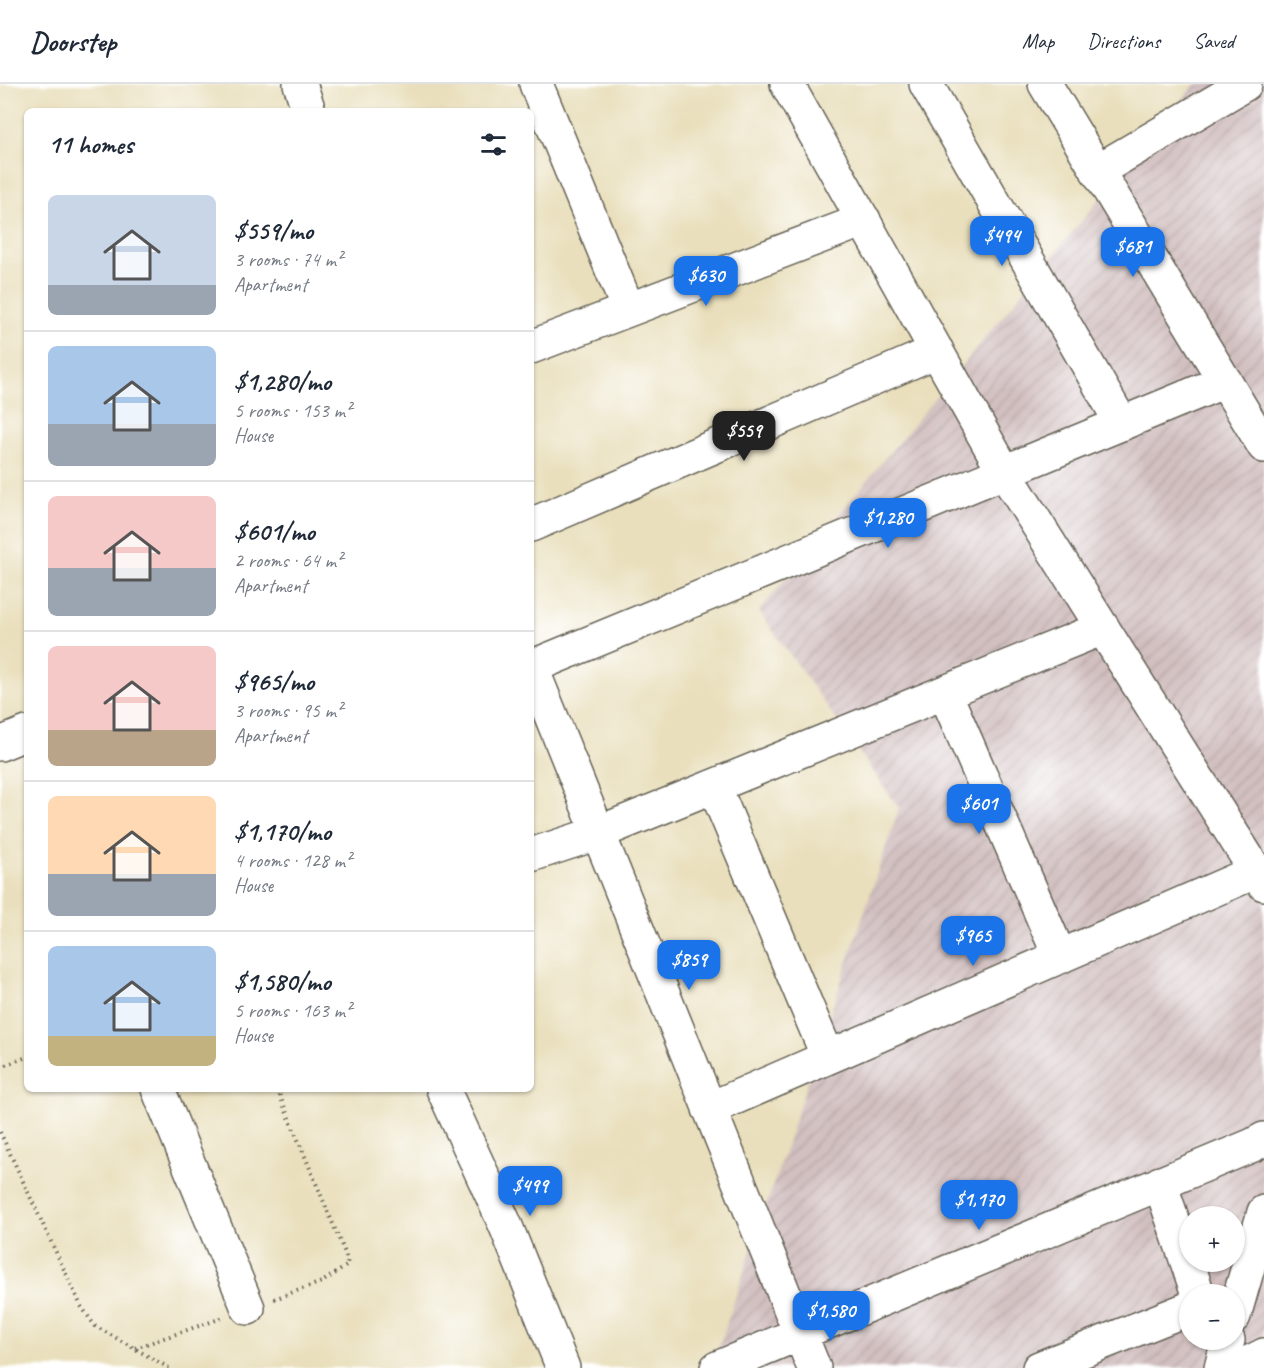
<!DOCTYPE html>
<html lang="en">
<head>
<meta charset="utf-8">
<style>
  :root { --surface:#fff; --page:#f6f6f7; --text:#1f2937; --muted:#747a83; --line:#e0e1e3; --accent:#1a73e8 }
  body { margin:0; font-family:Caveat,sans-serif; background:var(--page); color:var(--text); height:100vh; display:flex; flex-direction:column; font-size:22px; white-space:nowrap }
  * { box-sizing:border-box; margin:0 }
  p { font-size:20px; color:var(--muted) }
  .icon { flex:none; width:33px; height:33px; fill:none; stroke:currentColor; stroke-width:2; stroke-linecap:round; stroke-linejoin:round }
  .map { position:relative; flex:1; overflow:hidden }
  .drawer { position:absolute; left:24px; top:24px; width:510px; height:984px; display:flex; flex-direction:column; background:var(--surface); border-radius:9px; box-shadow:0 2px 4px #0004 }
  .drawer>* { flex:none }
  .tools { position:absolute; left:1179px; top:1122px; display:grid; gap:12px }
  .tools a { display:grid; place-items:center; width:66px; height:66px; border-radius:50%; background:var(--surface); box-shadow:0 2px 4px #0004; font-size:30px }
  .price { position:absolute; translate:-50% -51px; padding:0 14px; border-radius:12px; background:var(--accent); color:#fff; font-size:20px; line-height:39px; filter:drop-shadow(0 2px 3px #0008) }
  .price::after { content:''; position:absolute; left:50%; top:36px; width:18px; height:14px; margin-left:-9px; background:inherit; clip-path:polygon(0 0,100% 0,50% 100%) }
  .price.on { background:#222; color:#fff }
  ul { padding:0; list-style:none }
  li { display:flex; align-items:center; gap:18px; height:150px; padding:0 24px }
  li+li { border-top:2px solid var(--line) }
  li span { display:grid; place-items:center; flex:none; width:168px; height:120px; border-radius:9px; color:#555 }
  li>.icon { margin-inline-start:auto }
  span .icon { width:72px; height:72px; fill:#fffc; stroke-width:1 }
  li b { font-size:26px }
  h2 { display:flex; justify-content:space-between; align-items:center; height:72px; padding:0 24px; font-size:26px }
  header { display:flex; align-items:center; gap:36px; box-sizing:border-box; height:84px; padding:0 30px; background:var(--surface); border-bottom:2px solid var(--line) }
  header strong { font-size:28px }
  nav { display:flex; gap:33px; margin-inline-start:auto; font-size:21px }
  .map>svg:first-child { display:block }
  .industrial { fill:url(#industrial-furrows); fill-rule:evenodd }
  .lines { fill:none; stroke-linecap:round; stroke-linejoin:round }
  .minor-casing { stroke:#646054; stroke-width:36 }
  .path { stroke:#646054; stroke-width:4; stroke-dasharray:1.5 4.5; stroke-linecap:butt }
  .minor { stroke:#fff; stroke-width:33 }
</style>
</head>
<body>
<header>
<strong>Doorstep</strong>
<nav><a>Map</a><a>Directions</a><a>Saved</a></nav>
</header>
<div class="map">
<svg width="1264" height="1284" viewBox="0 0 1264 1284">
  <defs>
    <pattern id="industrial-furrows" width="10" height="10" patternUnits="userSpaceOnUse" patternTransform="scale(1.5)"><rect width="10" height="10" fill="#d2bfc0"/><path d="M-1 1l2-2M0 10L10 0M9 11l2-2" fill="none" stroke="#b4a4a4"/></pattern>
  </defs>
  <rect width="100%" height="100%" fill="#fff"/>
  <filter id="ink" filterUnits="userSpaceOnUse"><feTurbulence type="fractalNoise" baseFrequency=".0167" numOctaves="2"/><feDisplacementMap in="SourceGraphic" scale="12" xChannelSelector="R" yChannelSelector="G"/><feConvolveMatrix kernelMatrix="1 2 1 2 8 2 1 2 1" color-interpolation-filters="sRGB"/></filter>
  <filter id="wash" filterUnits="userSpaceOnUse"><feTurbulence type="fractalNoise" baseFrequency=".008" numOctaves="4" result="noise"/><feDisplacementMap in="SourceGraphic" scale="24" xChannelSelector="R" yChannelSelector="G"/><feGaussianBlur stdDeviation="1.35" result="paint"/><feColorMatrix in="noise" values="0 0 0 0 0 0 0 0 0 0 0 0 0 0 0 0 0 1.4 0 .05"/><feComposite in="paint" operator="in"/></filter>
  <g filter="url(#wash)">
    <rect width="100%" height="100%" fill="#e9dfbc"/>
    <!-- industrial -->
    <path class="industrial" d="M1195,0H1264V1284H712L899,724L759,527ZM1190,1132H1234V1178H1190ZM1190,1210H1234V1256H1190Z"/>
  </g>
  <g filter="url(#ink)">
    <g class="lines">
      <defs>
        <path id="minor" d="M300,0L309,27
          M536,0L628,225
          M787,0L1005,389L1264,800
          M926,0L1122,340
          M1045,0L1264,362
          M1097,87L1245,0
          M531,263L864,136
          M531,441L937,267
          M531,582L814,1284
          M531,583L1225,297
          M945,609L1060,873
          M0,660L27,649
          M714,702L828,973
          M531,771L598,749L1103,544
          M158,1005L248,1224
          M443,1005L505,1140L563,1284
          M709,1025L1257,787
          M1160,1099L1198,1210
          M1234,1232L1264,1128
          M717,1284L1253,1061L1264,1055
          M1039,1284L1190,1224
          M1221,1284L1228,1256
          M1238,1284L1264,1271"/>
      </defs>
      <!-- minor casing -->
      <use href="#minor" class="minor-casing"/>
      <!-- path -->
      <path class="path" d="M0,983L27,973
        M0,1048L81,1222L95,1242L169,1284
        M274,1215L322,1198L348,1181L345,1169L277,1005
        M135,1264L222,1234"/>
      <!-- minor -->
      <use href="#minor" class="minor"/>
    </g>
  </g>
</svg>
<div class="tools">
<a>+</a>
<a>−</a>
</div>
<b class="price" style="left:1002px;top:183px">$494</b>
<b class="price" style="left:1133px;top:194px">$681</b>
<b class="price" style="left:706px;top:223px">$630</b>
<b class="price on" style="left:744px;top:378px">$559</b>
<b class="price" style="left:888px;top:465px">$1,280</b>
<b class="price" style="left:979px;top:751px">$601</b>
<b class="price" style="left:973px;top:883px">$965</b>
<b class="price" style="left:689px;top:907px">$859</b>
<b class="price" style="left:530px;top:1133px">$499</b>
<b class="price" style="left:979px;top:1147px">$1,170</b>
<b class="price" style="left:831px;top:1258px">$1,580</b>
<section class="drawer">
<h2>11 homes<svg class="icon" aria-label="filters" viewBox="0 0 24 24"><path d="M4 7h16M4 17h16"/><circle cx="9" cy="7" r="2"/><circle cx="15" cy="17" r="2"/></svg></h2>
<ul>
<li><span style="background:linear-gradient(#c9d6e8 75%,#9aa5b1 0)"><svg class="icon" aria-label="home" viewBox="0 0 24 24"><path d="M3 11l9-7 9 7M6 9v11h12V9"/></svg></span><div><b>$559/mo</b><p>3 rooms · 74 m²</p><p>Apartment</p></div></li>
<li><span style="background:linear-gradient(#a9c7e8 65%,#9aa5b1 0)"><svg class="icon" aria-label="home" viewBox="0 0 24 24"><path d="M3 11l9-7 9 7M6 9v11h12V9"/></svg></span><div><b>$1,280/mo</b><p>5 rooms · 153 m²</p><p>House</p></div></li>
<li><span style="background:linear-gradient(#f6c9c9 60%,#9aa5b1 0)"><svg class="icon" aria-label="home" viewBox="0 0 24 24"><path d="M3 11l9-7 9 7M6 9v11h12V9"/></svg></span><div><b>$601/mo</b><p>2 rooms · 64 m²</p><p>Apartment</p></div></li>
<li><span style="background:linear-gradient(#f6c9c9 70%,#b9a48a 0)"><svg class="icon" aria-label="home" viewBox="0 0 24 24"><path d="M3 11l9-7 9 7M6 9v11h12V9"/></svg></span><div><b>$965/mo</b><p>3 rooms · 95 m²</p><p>Apartment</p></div></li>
<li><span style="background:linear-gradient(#ffd9b3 65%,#9aa5b1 0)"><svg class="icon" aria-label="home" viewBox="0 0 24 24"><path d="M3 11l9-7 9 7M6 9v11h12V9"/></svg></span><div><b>$1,170/mo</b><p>4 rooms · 128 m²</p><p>House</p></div></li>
<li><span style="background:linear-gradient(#a9c7e8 75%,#c2b280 0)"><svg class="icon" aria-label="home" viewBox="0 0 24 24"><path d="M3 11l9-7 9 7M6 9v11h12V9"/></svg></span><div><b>$1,580/mo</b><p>5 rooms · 163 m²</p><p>House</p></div></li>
</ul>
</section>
</div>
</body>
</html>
